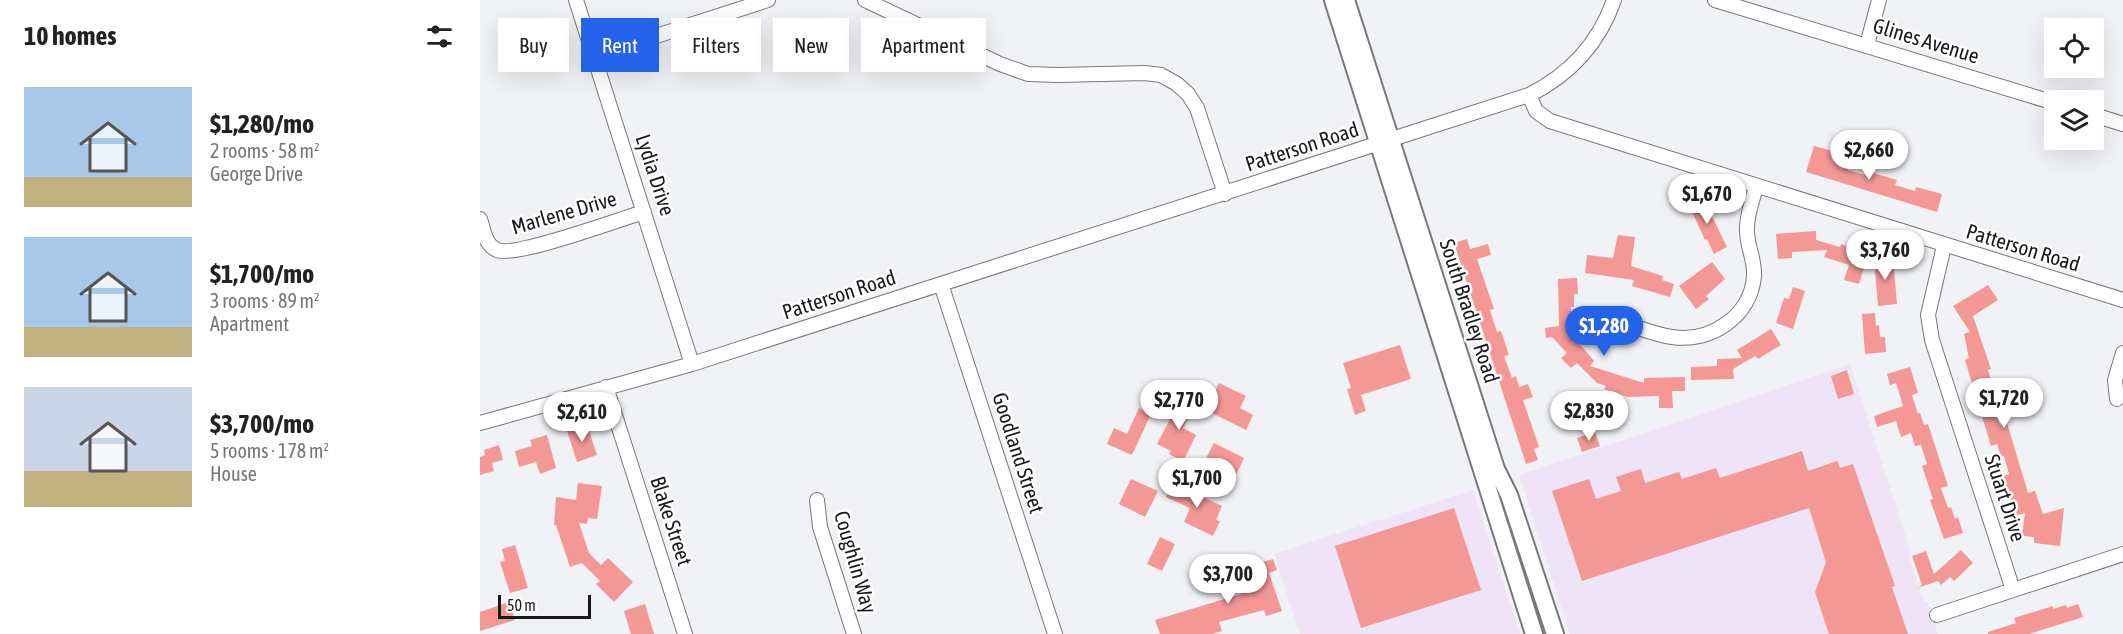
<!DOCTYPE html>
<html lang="en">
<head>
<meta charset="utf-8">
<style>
  :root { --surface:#fff; --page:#f2f2f2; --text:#222; --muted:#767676; --accent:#2563eb }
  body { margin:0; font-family:"Asap Condensed",sans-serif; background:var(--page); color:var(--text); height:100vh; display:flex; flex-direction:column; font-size:22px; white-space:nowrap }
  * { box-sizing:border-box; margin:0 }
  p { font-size:20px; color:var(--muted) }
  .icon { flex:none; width:33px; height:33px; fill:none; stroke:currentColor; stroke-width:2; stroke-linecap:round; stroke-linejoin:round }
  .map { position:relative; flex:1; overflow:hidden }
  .drawer { display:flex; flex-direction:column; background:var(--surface); width:480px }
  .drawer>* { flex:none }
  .banner { position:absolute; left:18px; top:18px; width:570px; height:54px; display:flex; gap:12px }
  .buttons { position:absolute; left:1564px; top:18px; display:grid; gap:12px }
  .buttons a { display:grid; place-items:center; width:60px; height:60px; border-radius:0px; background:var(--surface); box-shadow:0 6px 24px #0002; font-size:30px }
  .scale { position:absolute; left:18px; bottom:15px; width:93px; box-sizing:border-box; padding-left:6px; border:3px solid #19191b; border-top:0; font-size:16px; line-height:21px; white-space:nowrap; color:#19191b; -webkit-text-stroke:4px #fff; paint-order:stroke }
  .price { position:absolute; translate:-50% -51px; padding:0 14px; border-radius:21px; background:#fff; color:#222; font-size:20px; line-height:39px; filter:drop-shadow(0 2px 3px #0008) }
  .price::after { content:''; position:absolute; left:50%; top:36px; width:18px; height:14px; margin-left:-9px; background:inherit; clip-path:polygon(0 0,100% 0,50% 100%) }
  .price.on { background:var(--accent); color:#fff }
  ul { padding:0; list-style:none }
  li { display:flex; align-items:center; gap:18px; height:150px; padding:0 24px }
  li span { display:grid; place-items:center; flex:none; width:168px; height:120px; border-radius:0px; color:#555 }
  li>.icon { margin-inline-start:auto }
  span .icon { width:72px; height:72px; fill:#fffc; stroke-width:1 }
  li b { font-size:26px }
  h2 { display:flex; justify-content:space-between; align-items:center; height:72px; padding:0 24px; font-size:26px }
  .pill { padding:0 21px; border-radius:0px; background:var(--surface); box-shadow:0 6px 24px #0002; font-size:21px; line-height:54px }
  .pill.on { background:var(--accent); color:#fff }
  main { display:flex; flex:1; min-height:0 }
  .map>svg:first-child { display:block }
  .commercial { fill:#efe3f8 }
  .building { fill:#f49896 }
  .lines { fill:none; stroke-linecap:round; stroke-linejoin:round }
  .minor-casing { stroke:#78787d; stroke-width:16 }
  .major-casing { stroke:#78787d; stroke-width:20 }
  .minor { stroke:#fff; stroke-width:14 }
  .major { stroke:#fff; stroke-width:16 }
  .labels { text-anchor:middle; stroke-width:5; stroke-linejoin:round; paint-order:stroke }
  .street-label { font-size:21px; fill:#19191b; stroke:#fff }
</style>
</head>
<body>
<main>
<section class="drawer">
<h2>10 homes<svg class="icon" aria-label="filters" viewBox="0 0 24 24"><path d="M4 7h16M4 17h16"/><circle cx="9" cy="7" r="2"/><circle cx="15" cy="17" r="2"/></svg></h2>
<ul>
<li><span style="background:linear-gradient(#a9c7e8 75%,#c2b280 0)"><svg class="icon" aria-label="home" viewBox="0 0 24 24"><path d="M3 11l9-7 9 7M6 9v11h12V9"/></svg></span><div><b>$1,280/mo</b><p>2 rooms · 58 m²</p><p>George Drive</p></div></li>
<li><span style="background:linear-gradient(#a9c7e8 75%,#c2b280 0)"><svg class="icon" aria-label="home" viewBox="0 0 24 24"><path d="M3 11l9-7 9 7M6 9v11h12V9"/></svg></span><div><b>$1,700/mo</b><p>3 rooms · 89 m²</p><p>Apartment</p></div></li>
<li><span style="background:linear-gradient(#c9d6e8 70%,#c2b280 0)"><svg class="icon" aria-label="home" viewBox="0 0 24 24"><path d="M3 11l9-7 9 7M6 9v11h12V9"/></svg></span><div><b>$3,700/mo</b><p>5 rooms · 178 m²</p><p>House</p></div></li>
</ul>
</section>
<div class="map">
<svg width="1643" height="634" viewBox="0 0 1643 634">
  <rect width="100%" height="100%" fill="#f1f2f6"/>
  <!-- commercial -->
  <path class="commercial" d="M1370,364L1431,553L1429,557L1443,600L1448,603L1458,634H1090L1039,475Z
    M993,490L1040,634H820L794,554Z"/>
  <!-- building -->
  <path class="building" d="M1334,146L1356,152L1353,161L1369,165L1368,170L1388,176L1390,172L1417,180L1415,185L1435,191L1436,187L1462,194L1457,212L1326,172Z
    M1222,196L1247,247L1234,254L1227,239L1225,240L1208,203Z
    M1336,231V240L1360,247L1361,244L1373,248L1374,244L1390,249L1379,284L1364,280L1369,265L1344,257L1347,250L1312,252V258L1298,259L1296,234Z
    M1138,235L1155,237L1151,266L1183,276L1182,280L1194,284L1190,297L1152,286L1154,280L1105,273L1107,255L1133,258Z
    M987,239L990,249L1008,244L1011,255L997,259L1014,309L1010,310L1017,332L1021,331L1029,355L1024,356L1032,378L1036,376L1039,387L1048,384L1053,397L1043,400L1059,447L1054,449L1058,460L1046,464L974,243Z
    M1413,257L1417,304L1398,306L1394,258Z
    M1232,262L1245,279L1226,296L1229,299L1216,309L1199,286Z
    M1097,278L1098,294H1094V307H1091V328L1102,338L1098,342L1114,361L1110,366L1164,383V378L1205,377V391H1192L1193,408H1179V396L1148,397L1124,389L1126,386L1117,383L1097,363L1091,368L1081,358L1087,353L1072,337L1066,338L1065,328L1079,326L1078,279Z
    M1508,285L1518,300L1493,316L1511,369L1508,370L1518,404L1514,406L1520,425L1527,423L1548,493L1555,491L1563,514L1584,508L1580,546L1554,543V537L1542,536L1545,513L1535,516L1523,476L1529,474L1524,456L1521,457L1517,444L1511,446L1485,360L1489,358L1484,334L1490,332L1473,306Z
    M1313,287L1325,291L1313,329L1296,323L1304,298L1309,299Z
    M1395,313L1396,326L1399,325L1400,337H1405L1406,352L1385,354L1382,314Z
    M1291,329L1301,345L1278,359L1275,356L1253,369L1254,379L1211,380V367L1237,366V359L1262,358L1257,350Z
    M920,345L931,379L881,395L886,411L875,415L867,389L871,388L863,363Z
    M1430,367L1438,393L1432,395L1438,414L1440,413L1444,425L1448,424L1468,486L1461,488L1468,508L1471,507L1475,519L1478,517L1483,533L1464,539L1450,500L1453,499L1442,466L1447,464L1441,445L1435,446L1431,433L1421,437L1416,421L1397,427L1394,416L1423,406L1416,383L1410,385L1407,374Z
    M1367,370L1374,394L1358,399L1351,376Z
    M739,383L766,396L760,408L773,415L766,430L726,410Z
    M702,396L716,403L703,428L716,435L703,462L689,454L691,451L677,444Z
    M659,408L671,414L652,455L627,444L634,428L647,434Z
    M107,425L117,455L97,462L87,431Z
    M1115,432L1120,446L1102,452L1097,438Z
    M67,435L76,468L60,474L56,462L39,467L35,451L52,446L50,440Z
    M734,443L764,458L750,488L734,480L741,465L726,458Z
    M19,445L23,460L12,463L14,471L0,475V457L5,455L4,450Z
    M1322,451L1328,471L1357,461L1360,468L1373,464L1415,586L1412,587L1428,634H1349L1335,592L1346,562L1329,508L1102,581L1072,491L1109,479L1116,499L1141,491L1136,477L1161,469L1165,483L1199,472L1202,479L1236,468L1240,478Z
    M651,479L678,491L665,517L639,504Z
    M98,483L122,486L117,519L108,518L107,524L99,523L109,553L121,565L128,558L153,582L134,602L116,584L120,581L102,563L90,567L76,525H74L76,497L96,500Z
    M693,483L742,506L736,520L740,521L733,536L704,522L710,508L686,497Z
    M974,508L1001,590L881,628L855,546Z
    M680,537L695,544L682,571L667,564Z
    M35,545L48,588L30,593L20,562L25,561L22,549Z
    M1481,550L1493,563L1474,581L1470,577L1461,585L1458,581L1438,588L1442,585L1432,556L1446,551L1454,574Z
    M793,559L797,570L789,573L802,611L786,616L784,610L739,622L742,631L732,634H680L675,620L761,594L760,591L768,589L760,565L772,562L773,565Z
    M29,602L35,620L0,631V612Z
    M165,604L174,634H151L144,611Z
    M1598,604L1603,617L1549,634H1508V632L1536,623L1534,618L1573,606V609L1586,605L1587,608Z"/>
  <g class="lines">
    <defs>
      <path id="minor" d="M96,0L212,364
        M385,0L520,64L548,74L578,75L665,73L681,75L697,84L708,94L717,108L745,194
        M1235,0L1575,103
        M1387,45L1399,0
        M114,56L288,0
        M1049,95C1089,75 1119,43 1134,0
        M1614,115L1643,124
        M0,219C4,231 5,245 17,250C35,258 140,219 164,212
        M1464,246L1448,315L1452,340L1533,590
        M461,284L575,634
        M1144,323C1160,328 1176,335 1192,337C1231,343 1271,316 1274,276C1275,260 1267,246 1267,231C1266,216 1273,200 1276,186
        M126,387L205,634
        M1637,399L1635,380L1643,353
        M0,423L212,364L1049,95L1056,111L1070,121L1643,300
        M337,500L340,527L374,634
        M1457,615L1643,554"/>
      <path id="major" d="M853,0L1054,634
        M866,0L1016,469L1029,495L1075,634"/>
    </defs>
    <!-- minor casing -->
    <use href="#minor" class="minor-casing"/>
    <!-- major casing -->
    <use href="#major" class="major-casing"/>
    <!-- minor -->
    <use href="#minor" class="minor"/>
    <!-- major -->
    <use href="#major" class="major"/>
  </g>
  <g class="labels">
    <!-- street labels -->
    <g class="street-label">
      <text transform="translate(1446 41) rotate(17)" y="7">Glines Avenue</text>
      <text transform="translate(822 147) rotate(-18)" y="7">Patterson Road</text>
      <text transform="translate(175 175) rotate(72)" y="7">Lydia Drive</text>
      <text transform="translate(84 213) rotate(-16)" y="7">Marlene Drive</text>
      <text transform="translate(1543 248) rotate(17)" y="7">Patterson Road</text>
      <text transform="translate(359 295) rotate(-18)" y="7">Patterson Road</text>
      <text transform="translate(989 311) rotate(72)" y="7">South Bradley Road</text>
      <text transform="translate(538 453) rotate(72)" y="7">Goodland Street</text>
      <text transform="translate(1525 498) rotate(72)" y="7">Stuart Drive</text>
      <text transform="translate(191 521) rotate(72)" y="7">Blake Street</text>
      <text transform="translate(375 562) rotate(74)" y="7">Coughlin Way</text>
    </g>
  </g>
</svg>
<div class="buttons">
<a><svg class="icon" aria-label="locate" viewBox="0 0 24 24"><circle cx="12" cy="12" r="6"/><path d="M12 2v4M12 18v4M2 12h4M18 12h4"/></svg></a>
<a><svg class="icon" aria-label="layers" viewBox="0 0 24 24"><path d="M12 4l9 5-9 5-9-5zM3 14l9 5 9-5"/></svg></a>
</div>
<div class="scale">50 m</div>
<b class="price" style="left:1389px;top:181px">$2,660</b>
<b class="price" style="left:1227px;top:225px">$1,670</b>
<b class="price" style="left:1405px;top:281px">$3,760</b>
<b class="price on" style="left:1124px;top:357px">$1,280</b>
<b class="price" style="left:1524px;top:429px">$1,720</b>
<b class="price" style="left:699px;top:431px">$2,770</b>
<b class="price" style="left:1109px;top:442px">$2,830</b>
<b class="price" style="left:102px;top:443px">$2,610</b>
<b class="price" style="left:717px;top:509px">$1,700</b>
<b class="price" style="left:748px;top:605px">$3,700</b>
<div class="banner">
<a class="pill">Buy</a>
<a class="pill on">Rent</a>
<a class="pill">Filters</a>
<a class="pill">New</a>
<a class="pill">Apartment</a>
</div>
</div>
</main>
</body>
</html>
